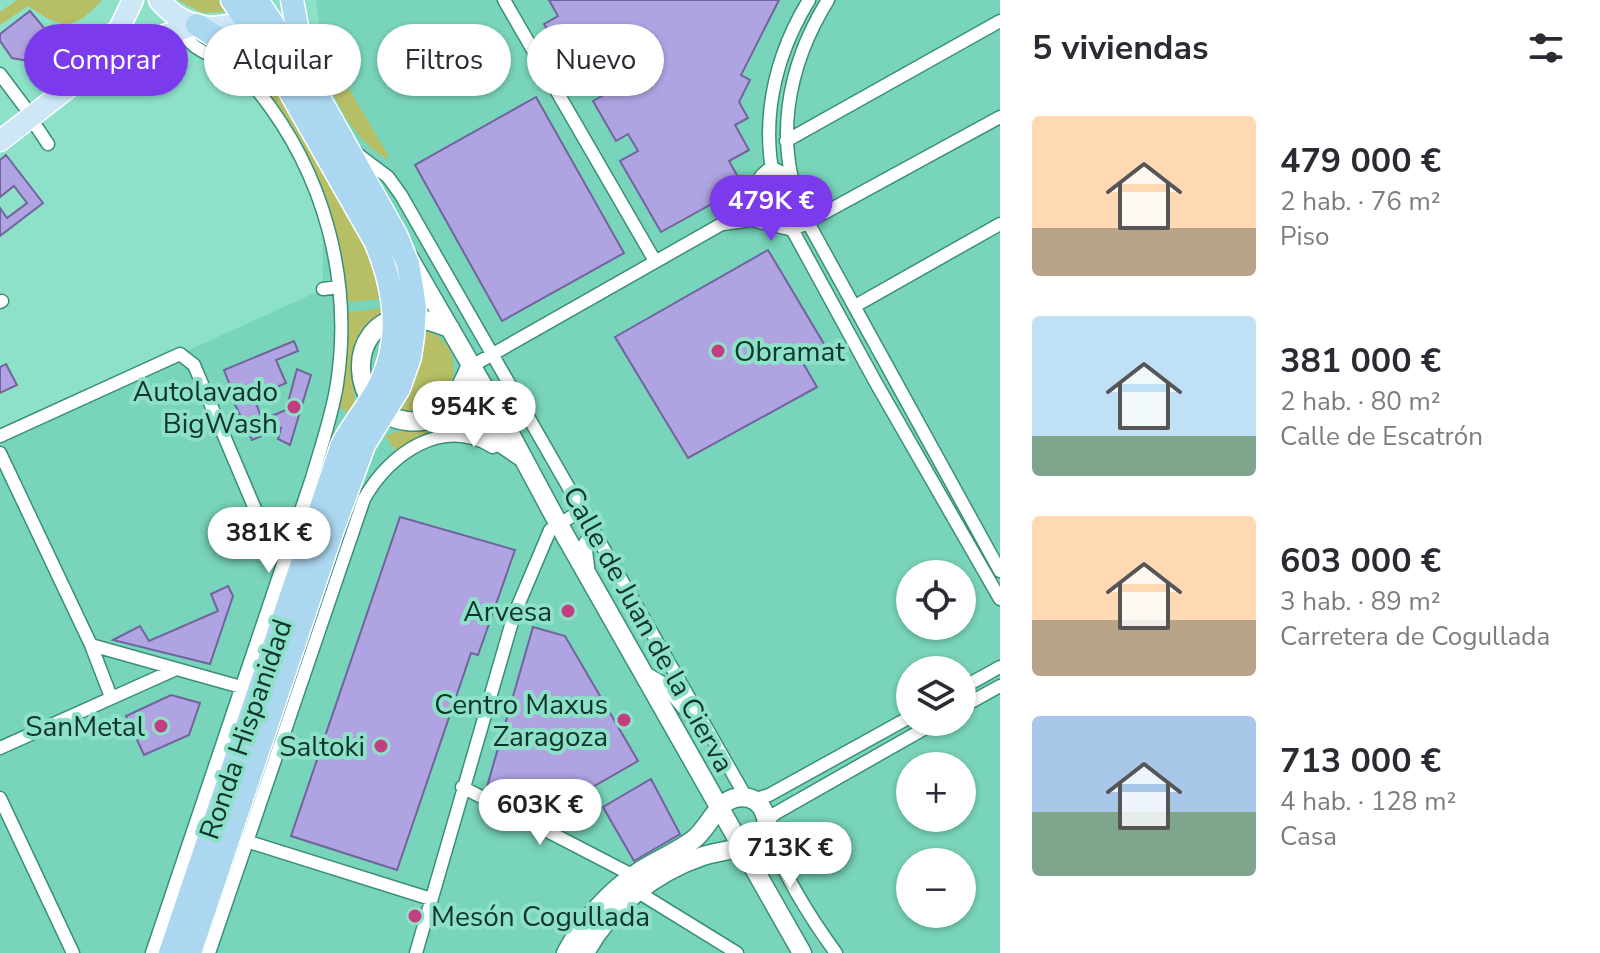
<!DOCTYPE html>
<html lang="es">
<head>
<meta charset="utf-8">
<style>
  :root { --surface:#fff; --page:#f7f7f7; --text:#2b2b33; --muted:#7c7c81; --accent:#7c3aed }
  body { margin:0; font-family:"Nunito Sans",sans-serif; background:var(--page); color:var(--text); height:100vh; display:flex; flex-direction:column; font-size:30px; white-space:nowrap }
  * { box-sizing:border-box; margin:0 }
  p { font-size:26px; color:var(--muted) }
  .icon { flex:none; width:44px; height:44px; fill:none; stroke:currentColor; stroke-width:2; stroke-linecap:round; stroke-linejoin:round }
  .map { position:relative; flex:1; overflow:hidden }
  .panel { display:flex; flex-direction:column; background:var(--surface); width:600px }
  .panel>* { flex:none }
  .hud { position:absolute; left:24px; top:24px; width:760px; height:72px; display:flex; gap:16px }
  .fabs { position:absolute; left:896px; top:560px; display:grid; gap:16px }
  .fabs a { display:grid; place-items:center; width:80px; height:80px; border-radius:50%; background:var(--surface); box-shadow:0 2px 6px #0004; font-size:40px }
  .price { position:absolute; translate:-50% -68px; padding:0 18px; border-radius:28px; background:#fff; color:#222; font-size:26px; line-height:52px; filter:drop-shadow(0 2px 4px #0008) }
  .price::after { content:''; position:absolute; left:50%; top:48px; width:24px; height:18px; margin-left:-12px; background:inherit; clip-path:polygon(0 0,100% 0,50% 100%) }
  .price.on { background:var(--accent); color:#fff }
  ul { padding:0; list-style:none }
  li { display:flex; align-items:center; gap:24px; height:200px; padding:0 32px }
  li span { display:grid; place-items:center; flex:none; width:224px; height:160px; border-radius:8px; color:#555 }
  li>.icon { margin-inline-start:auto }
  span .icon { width:96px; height:96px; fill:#fffc; stroke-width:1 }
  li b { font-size:34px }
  h2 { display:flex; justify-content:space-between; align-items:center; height:96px; padding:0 32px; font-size:34px }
  .tag { padding:0 28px; border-radius:36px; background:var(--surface); box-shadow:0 2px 6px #0004; font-size:28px; line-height:72px }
  .tag.on { background:var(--accent); color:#fff }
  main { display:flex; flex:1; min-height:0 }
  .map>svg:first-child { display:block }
  .built { fill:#78d4ba; fill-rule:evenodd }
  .green { fill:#b6be66 }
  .building { fill:#b0a3e2; stroke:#71649e; stroke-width:2 }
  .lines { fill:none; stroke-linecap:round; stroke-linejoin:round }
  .street-casing { stroke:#398f78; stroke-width:15 }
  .secondary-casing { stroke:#398f78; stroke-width:21 }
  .primary-casing { stroke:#fff; stroke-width:23 }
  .highway-casing { stroke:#fff; stroke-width:25 }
  .street { stroke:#fff; stroke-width:12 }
  .secondary { stroke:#fff; stroke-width:18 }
  .primary { stroke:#cde7f6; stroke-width:20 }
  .highway { stroke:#acd7f0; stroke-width:22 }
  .poi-dot { fill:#c33e81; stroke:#8de1c8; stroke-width:3 }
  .labels { text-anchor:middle; stroke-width:8; stroke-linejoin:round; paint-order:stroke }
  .poi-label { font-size:28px; fill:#11352b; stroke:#8de1c8; text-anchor:end }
  .street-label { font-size:28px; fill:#11352b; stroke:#8de1c8 }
</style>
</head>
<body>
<main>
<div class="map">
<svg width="1000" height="953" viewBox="0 0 1000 953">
  <rect width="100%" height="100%" fill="#8de1c8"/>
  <!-- built -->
  <path class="built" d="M316,0H1000V953H0V436L323,289L322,42ZM910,574H962V626H910ZM910,670H962V722H910ZM910,766H962V818H910ZM910,862H962V914H910Z"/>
  <!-- green -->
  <path class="green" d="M17,0H102C72,33 62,29 28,6L0,25V12Z
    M177,0H222L230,12L202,13Z
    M315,31L388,155L387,159C344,134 326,81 313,36L312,32Z
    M236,63L268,84L284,101L363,235L384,299L347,302C336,215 309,119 236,63Z
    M383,308C376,326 357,339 353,358C348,378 359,395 353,415L338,407L347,350V312Z
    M423,331C472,337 461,424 399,411Z
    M472,388L490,417L497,420L505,433L457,414Z
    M441,428L454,429L425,437L396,451L385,436C401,428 423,431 441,428Z"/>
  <!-- building -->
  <path class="building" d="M549,0H779L741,75L750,80L739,102L748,118L735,125L749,150L729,161L738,177L719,188L724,197L661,232L620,161L638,151L628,134L616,141L593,101L607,93L597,75L579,85L544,24L558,16Z
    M30,11L54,40L28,61L12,58L0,41V34Z
    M536,97L624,253L502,321L415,165Z
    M6,155L43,203L0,236V208L7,218L27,203L14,186L0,197V160Z
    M768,250L824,344L800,358L817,387L688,458L615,337Z
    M294,341L298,351L276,360L286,383L254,397L262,420L286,410L297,369L311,375L290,445L278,439L281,428L252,440L228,390L231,388L224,370Z
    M6,364L17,385L0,393V367Z
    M400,517L515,550L478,655L471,653L397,870L291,836Z
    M228,586L233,596L210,664L113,640L140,626L149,641L218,611L211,594Z
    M533,627L565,636L638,761L542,816L486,790Z
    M171,695L200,703L189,735L144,755L126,716Z
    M651,779L680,834L634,861L603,807Z"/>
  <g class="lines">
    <defs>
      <path id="street" d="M504,0L655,261
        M809,0C768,67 755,146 787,220L876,383L1000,599
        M828,0C787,66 772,144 805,217L1000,571
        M0,74L24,106
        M30,117L48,144
        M786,141L1000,21
        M356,153L388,177L401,195L746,797
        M723,224L751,220L793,230L1000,117
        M323,289L339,287
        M0,302L2,301
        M855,306L1000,224
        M470,367L720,225L740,207L762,175L771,167L785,174L794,184
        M0,436L180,354L194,365L258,516L267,528L290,539
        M0,453L91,645L111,697
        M588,566L585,543L594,530
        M91,645L241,687
        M644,672L661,682L699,726
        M962,688L1000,667
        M962,707L1000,686
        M0,748L174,670
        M462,787L634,876
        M0,798L73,953
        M753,800L769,795L910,717
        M767,821L776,813L936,722
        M765,829C783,872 808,915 836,953
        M246,841L431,899
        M638,892L737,953
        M152,953L312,478C321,447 332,416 337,384C353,279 324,173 258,91C249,80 239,70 226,63C206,52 190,50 180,26
        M209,953L364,499C389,454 442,416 493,447
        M416,953L514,615L550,530L582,510"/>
      <path id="secondary" d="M409,258L500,415L558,523L802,953
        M450,328C435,323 418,316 402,318C345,324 348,415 407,421C445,426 457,396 470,367
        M432,420L460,423L480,429L520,456
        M566,953C584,920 608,892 640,871C657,860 677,852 693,840C711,827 719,791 749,798C760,801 764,810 767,821L761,837C745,850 722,850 703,856C655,872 609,908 585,953"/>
      <path id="primary" d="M159,0C186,32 225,35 259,11
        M79,62L119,29L133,0
        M0,141L104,60L143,42L195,25"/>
      <path id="highway" d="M292,0L304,65
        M197,25L239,51L279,81
        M170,953L342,445C353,424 368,407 379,386C403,339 395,288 375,241L263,44L232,0
        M190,953L333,529L364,445L399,388L410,357L413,336L415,308L412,287L408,264L396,235L308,78L257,0"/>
    </defs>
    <!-- street casing -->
    <use href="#street" class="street-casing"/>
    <!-- secondary casing -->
    <use href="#secondary" class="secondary-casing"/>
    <!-- primary casing -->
    <use href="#primary" class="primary-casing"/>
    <!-- highway casing -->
    <use href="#highway" class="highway-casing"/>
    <!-- street -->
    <use href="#street" class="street"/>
    <!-- secondary -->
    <use href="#secondary" class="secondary"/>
    <!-- primary -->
    <use href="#primary" class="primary"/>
    <!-- highway -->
    <use href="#highway" class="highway"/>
  </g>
  <!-- markers -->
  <g class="poi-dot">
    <circle cx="718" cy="351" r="8"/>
    <circle cx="294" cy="407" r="8"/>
    <circle cx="568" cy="611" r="8"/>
    <circle cx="624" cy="720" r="8"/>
    <circle cx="161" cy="726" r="8"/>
    <circle cx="381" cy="746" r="8"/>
    <circle cx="415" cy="916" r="8"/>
  </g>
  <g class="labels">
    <!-- poi labels -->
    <g class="poi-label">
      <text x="734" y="361" text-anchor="start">Obramat</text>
      <text x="278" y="401">Autolavado<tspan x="278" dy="32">BigWash</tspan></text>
      <text x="552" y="621">Arvesa</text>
      <text x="608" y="714">Centro Maxus<tspan x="608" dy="32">Zaragoza</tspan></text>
      <text x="145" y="736">SanMetal</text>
      <text x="365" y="756">Saltoki</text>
      <text x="431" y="926" text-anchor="start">Mesón Cogullada</text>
    </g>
    <!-- street labels -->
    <g class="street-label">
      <text transform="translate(649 629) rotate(61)" y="10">Calle de Juan de la Cierva</text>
      <text transform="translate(245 729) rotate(-71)" y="10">Ronda Hispanidad</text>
    </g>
  </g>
</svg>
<div class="fabs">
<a><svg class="icon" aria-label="locate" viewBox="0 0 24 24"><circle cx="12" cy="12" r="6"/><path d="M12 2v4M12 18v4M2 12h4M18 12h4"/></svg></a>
<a><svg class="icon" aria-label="layers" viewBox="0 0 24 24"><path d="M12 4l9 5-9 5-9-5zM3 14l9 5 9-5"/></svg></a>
<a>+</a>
<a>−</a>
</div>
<b class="price on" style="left:771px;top:243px">479K €</b>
<b class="price" style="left:474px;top:449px">954K €</b>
<b class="price" style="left:269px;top:575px">381K €</b>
<b class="price" style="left:540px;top:847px">603K €</b>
<b class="price" style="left:790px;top:890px">713K €</b>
<div class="hud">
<a class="tag on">Comprar</a>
<a class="tag">Alquilar</a>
<a class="tag">Filtros</a>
<a class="tag">Nuevo</a>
</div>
</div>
<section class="panel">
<h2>5 viviendas<svg class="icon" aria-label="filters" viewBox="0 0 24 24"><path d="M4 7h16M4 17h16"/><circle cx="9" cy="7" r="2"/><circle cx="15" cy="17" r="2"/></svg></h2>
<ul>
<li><span style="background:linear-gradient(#ffd9b3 70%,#b9a48a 0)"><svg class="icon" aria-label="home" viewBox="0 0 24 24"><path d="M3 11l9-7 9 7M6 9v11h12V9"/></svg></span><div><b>479 000 €</b><p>2 hab. · 76 m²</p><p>Piso</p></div></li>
<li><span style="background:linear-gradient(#bfe0f5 75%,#7fa58c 0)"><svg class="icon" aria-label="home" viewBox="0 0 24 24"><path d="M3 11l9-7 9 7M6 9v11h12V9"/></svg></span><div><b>381 000 €</b><p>2 hab. · 80 m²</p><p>Calle de Escatrón</p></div></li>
<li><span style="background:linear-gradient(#ffd9b3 65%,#b9a48a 0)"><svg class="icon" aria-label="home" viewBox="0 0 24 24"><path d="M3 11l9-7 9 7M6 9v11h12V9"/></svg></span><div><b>603 000 €</b><p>3 hab. · 89 m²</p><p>Carretera de Cogullada</p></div></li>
<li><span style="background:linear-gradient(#a9c7e8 60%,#7fa58c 0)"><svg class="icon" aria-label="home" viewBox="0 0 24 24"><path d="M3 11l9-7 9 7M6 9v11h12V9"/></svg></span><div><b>713 000 €</b><p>4 hab. · 128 m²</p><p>Casa</p></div></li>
</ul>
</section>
</main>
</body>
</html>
